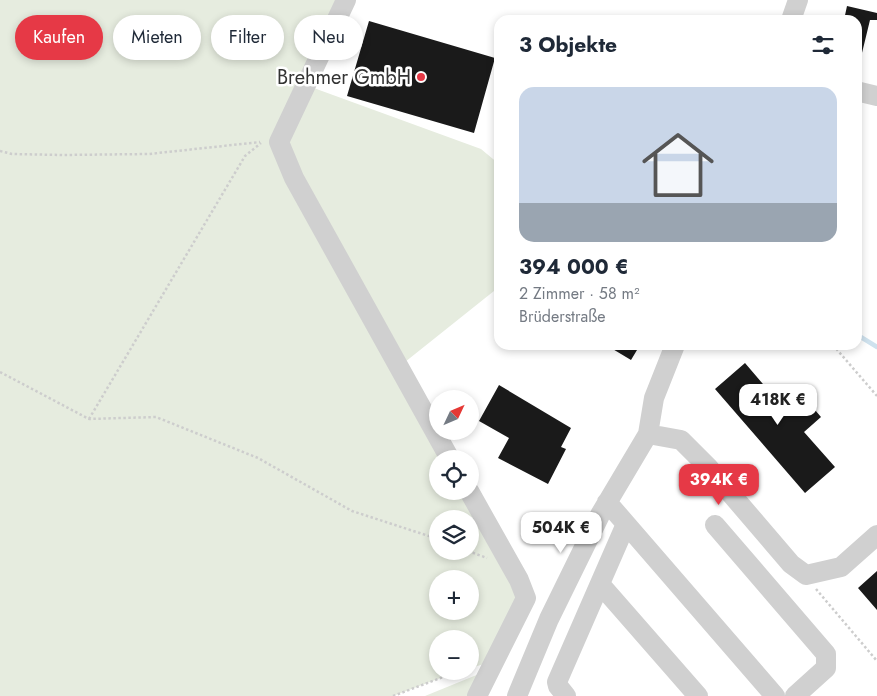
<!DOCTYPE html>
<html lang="de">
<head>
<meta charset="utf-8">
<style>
  :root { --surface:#fff; --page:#f6f6f7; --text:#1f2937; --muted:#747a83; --line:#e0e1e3; --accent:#e63946 }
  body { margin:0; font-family:Jost,sans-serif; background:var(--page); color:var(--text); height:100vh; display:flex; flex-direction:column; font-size:19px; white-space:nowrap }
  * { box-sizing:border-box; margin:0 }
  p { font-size:16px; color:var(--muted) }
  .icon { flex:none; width:28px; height:28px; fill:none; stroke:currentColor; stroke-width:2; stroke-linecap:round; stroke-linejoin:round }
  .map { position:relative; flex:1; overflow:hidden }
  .details { position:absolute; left:494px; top:15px; width:368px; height:335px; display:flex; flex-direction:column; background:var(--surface); border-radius:15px; box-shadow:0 2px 8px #0003 }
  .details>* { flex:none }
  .hud { position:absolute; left:15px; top:15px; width:404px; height:45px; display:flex; gap:10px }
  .needle { width:32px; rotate:46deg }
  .controls { position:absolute; left:429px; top:390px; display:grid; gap:10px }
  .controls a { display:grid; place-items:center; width:50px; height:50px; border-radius:50%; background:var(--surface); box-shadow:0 2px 8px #0003; font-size:25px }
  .price { position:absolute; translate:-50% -42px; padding:0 11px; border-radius:10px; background:#fff; color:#222; font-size:16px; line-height:32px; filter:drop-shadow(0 1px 2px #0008) }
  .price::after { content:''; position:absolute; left:50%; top:30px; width:15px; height:11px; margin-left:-8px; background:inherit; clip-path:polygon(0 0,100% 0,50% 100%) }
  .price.current { background:var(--accent); color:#fff }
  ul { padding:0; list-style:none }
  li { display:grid; align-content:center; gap:10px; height:265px; padding:0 25px }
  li+li { border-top:1px solid var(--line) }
  li span { display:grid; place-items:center; height:155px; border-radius:15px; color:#555 }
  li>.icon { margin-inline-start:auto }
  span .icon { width:90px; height:90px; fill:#fffc; stroke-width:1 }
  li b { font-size:21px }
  h2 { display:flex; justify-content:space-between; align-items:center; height:60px; padding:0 25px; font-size:21px }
  .tag { padding:0 18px; border-radius:22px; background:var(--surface); box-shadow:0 2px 8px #0003; font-size:18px; line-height:45px }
  .tag.current { background:var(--accent); color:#fff }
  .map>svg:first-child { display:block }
  .green { fill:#e6ecdf; fill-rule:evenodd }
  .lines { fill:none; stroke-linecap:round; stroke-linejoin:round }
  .stream { stroke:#cfe2ee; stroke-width:4.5 }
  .building { fill:#1a1a1a }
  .path { stroke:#cdcdcd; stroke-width:2.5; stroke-dasharray:2.5 2.5; stroke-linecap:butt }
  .minor { stroke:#d0d0d0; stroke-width:20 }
  .poi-dot { fill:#e63946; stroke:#fff; stroke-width:2 }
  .labels { text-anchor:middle; stroke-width:5; stroke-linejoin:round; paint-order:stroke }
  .poi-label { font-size:20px; fill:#333; stroke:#fff; text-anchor:end }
</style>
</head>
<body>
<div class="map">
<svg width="877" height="696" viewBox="0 0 877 696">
  <rect width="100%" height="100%" fill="#fff"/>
  <!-- green -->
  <path class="green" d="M0,0H346L311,87L481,149L499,164V287L405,362L450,459H438V491H468L526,598L495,661L470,668V639H438V671H459L393,696H0ZM438,519H470V551H438ZM438,579H470V611H438Z
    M479,674L469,696H425Z"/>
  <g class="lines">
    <!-- stream -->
    <path class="stream" d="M856,334L877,347"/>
  </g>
  <!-- building -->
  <path class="building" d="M847,6L877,13V20H870L861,57H856V20H844Z
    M369,21L495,58L474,133L347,96Z
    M606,345H640L631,360Z
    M745,363L781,405L798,390L821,417L804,432L835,467L805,493L715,389Z
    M499,385L571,428L561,447L566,449L548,484L498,458L509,438L479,421Z
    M877,571V610L858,588Z"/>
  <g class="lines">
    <!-- path -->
    <path class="path" d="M0,151L12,154L63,155L149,154L260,142
      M833,345L877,396
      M0,372L89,419L156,417L258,458L352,511L438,539
      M89,419L245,156L261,143
      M468,551L487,558
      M816,589L877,661
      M393,696L459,671"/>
    <!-- minor -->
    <path class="minor" d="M346,0L279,142L294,178L450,459
      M791,20L798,0
      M856,91L877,96
      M675,345L654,398L648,434L681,440L708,467L791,564L806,575L841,567L877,535
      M469,491L519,580L526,598L477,696
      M607,502L775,696
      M715,525L826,654V668L795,696
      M600,584L698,696
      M517,696L549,619L601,513L648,434
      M566,696L558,686L557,682L626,524"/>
  </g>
  <!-- markers -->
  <circle class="poi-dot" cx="421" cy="77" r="5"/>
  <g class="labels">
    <!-- poi labels -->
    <g class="poi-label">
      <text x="411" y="84">Brehmer GmbH</text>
    </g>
  </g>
</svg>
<div class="controls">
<a><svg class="needle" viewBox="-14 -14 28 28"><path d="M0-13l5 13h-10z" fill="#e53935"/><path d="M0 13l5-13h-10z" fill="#747a83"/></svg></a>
<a><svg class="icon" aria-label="locate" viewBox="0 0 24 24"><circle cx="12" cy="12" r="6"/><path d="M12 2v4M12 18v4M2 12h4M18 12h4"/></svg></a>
<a><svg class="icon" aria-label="layers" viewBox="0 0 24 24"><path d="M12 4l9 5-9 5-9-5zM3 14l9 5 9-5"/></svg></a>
<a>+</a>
<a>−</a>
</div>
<b class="price" style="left:778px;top:426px">418K €</b>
<b class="price current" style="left:719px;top:506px">394K €</b>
<b class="price" style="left:561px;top:554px">504K €</b>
<div class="hud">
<a class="tag current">Kaufen</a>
<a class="tag">Mieten</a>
<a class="tag">Filter</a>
<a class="tag">Neu</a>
</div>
<section class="details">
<h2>3 Objekte<svg class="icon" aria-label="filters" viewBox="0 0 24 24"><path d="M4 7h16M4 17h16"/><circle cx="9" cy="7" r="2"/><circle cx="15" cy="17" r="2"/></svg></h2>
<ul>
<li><span style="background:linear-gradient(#c9d6e8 75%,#9aa5b1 0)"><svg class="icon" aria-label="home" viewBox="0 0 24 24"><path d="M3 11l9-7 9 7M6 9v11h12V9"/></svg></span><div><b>394 000 €</b><p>2 Zimmer · 58 m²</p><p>Brüderstraße</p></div></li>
</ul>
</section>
</div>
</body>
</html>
